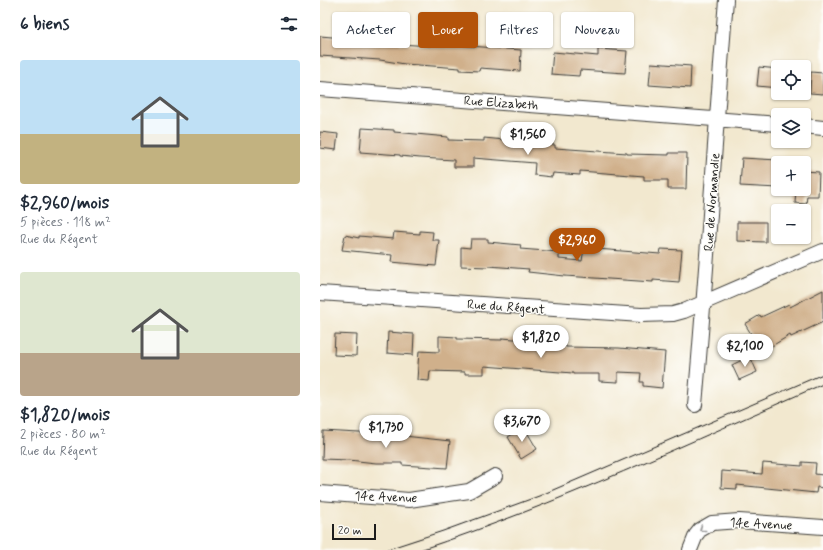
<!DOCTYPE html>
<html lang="fr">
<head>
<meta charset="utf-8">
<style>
  :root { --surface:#fff; --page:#f6f6f7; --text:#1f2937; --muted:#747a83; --accent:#b45309 }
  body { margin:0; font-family:Mynerve,sans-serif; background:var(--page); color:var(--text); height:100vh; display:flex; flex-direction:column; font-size:15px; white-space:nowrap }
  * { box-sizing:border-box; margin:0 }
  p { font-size:13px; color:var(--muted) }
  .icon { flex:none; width:22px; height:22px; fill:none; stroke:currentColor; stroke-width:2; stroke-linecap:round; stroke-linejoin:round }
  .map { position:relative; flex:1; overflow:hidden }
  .drawer { display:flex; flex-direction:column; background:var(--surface); width:320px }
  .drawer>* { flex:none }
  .top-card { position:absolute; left:12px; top:12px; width:380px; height:36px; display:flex; gap:8px }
  .tools { position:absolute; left:451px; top:60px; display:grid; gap:8px }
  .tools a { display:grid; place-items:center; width:40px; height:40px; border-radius:4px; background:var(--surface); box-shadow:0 1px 3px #0004; font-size:20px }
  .scale { position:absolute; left:12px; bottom:10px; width:44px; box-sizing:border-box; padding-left:4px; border:2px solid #1c1c1c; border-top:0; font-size:11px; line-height:14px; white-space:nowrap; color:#1c1c1c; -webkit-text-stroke:3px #fdfcf7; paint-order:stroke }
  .price { position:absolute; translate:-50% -34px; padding:0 9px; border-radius:14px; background:#fff; color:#222; font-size:13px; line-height:26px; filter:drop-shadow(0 1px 2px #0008) }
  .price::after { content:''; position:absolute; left:50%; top:24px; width:12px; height:9px; margin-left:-6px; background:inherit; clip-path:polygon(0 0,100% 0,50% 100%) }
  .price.selected { background:var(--accent); color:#fff }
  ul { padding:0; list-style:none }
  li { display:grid; align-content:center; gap:8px; height:212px; padding:0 20px }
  li span { display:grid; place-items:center; height:124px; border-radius:4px; color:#555 }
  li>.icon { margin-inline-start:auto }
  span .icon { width:72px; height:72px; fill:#fffc; stroke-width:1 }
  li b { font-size:17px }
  h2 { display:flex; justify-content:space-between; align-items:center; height:48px; padding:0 20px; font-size:17px }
  .pill { padding:0 14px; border-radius:4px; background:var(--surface); box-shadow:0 1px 3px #0004; font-size:14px; line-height:36px }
  .pill.selected { background:var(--accent); color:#fff }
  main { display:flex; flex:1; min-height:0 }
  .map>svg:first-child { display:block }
  .building { fill:#d0b08b }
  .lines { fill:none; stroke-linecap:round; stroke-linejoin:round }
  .minor-casing { stroke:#3c3b37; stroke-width:16 }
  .minor { stroke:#fff; stroke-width:14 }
  .tram { stroke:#1c1c1c; stroke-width:1 }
  .oneway { stroke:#999 }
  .labels { text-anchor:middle; stroke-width:3; stroke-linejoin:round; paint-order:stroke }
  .street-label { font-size:13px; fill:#1c1c1c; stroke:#fdfcf7 }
</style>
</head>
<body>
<main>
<section class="drawer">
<h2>6 biens<svg class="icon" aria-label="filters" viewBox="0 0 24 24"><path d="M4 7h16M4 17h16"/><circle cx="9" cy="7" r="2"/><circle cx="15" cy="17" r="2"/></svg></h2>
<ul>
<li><span style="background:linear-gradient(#bfe0f5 60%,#c2b280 0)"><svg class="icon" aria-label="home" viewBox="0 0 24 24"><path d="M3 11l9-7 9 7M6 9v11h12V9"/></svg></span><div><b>$2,960/mois</b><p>5 pièces · 118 m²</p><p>Rue du Régent</p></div></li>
<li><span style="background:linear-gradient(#dfe7d0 65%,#b9a48a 0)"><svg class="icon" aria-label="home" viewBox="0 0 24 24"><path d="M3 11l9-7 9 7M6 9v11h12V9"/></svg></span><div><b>$1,820/mois</b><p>2 pièces · 80 m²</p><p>Rue du Régent</p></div></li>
</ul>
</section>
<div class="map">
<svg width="503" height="550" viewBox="0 0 503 550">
  <rect width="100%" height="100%" fill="#fdfcf7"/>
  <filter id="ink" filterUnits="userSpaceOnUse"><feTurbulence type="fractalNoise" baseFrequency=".025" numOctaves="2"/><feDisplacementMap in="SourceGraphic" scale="8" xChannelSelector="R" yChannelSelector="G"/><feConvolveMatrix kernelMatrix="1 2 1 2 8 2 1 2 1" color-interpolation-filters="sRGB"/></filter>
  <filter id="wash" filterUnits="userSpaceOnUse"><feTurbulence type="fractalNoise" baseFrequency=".012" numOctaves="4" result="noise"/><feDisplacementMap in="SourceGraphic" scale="16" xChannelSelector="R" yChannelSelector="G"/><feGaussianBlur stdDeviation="0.9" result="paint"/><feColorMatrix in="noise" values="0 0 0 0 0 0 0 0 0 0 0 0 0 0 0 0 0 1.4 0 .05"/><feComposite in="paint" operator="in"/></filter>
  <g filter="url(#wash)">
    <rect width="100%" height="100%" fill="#f2e8cf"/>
    <g id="blocks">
      <!-- building -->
      <path class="building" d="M37,32L54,33V36L81,39L80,44L110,46L111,39L124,40V44L201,50L200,71L160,68L159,71L140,70V68L85,64L60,60L0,56V36L36,39Z
        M278,49L307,51L305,73L260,70L259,76L231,74L233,52L278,56Z
        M331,63L371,66L370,88L329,85Z
        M439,67L458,69V88L437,86Z
        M491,72L503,73V94L490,93Z
        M42,128L74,130V132L128,137V140L164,141V138L235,145V148L307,153V154L349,155V153H367L366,189H348V180H324V176L260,171V175L233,173L232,177L214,175L215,163L153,158V167H134V160L100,158L80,156V155L40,152Z
        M0,132L18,134L16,150L0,148Z
        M422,158L458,160V188L420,186Z
        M484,171L499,172L498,196H487L486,204L475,203L476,189H484Z
        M417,222H446V242L417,241Z
        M100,231L113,232L112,240H119L116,266L71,262L72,255L22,250L25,235L39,238V236L73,239L74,232L100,234Z
        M151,239H168V242L201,245L200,249L239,252V259L262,261L264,248L340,254L341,249L362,250L359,282L333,280V282L245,276L208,272L209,269L168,266L167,267L141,266V247L150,248Z
        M503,290V322L471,337L470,335L442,352L425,324L440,315L441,317L469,304L470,307Z
        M68,332L94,334L93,355L67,353Z
        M15,334L37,335L36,356L14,355Z
        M119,336L137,337V339L182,340V338L218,341V343L246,346V347L299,348L345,352L342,388L323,386V382H320L321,373L298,372V382L279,381V374H253V373L164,366V374H145V372L110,371L109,381L97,380L99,351L119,352Z
        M430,356L437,372L419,380L412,365Z
        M204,427L217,449L201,459L188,437Z
        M3,431L75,435L130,441L127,468L82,465V463H56L29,460L2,459Z
        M482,462L496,463L495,474L503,475V488L497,487L496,493L417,485V489L401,488L402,471L442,474L443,463L482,466Z"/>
    </g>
  </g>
  <g filter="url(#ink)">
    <use href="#blocks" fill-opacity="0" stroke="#3c3b37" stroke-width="1"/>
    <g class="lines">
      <defs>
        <path id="minor" d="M0,89L458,124
          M484,126L503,128
          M0,293L321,315L353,314L364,311L503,251
          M375,405C387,270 395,135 406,0
          M0,493L89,500L149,491L175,476
          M370,550L376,535L380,530L392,523L419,521L503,527"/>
      </defs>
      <!-- minor casing -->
      <use href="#minor" class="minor-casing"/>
      <!-- minor -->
      <use href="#minor" class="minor"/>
      <!-- tram -->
      <path class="tram" d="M65,550L123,531L219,496L503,374
        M100,550C238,504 370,442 503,384"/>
    </g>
    <!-- one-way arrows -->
    <defs><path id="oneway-chevron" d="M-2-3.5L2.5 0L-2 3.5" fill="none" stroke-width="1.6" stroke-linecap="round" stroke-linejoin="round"/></defs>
    <use class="oneway" href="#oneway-chevron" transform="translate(382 529) rotate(142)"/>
  </g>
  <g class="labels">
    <!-- street labels -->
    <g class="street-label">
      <text transform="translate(181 102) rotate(4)" y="5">Rue Elizabeth</text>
      <text transform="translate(391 202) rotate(-86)" y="5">Rue de Normandie</text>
      <text transform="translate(186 306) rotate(4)" y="5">Rue du Régent</text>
      <text transform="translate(66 496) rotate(2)" y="5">14e Avenue</text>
      <text transform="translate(441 523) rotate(3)" y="5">14e Avenue</text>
    </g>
  </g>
</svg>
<div class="tools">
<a><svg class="icon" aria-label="locate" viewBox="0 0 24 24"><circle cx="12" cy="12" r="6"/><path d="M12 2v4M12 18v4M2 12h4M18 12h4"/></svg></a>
<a><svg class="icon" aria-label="layers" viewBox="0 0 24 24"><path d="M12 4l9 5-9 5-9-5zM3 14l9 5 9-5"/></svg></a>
<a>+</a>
<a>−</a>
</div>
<div class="scale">20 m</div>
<b class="price" style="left:208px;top:156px">$1,560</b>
<b class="price selected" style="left:257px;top:262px">$2,960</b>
<b class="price" style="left:221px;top:359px">$1,820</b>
<b class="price" style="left:425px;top:368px">$2,100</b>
<b class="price" style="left:202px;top:443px">$3,670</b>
<b class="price" style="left:66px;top:449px">$1,730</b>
<div class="top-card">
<a class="pill">Acheter</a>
<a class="pill selected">Louer</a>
<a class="pill">Filtres</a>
<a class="pill">Nouveau</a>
</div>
</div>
</main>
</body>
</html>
